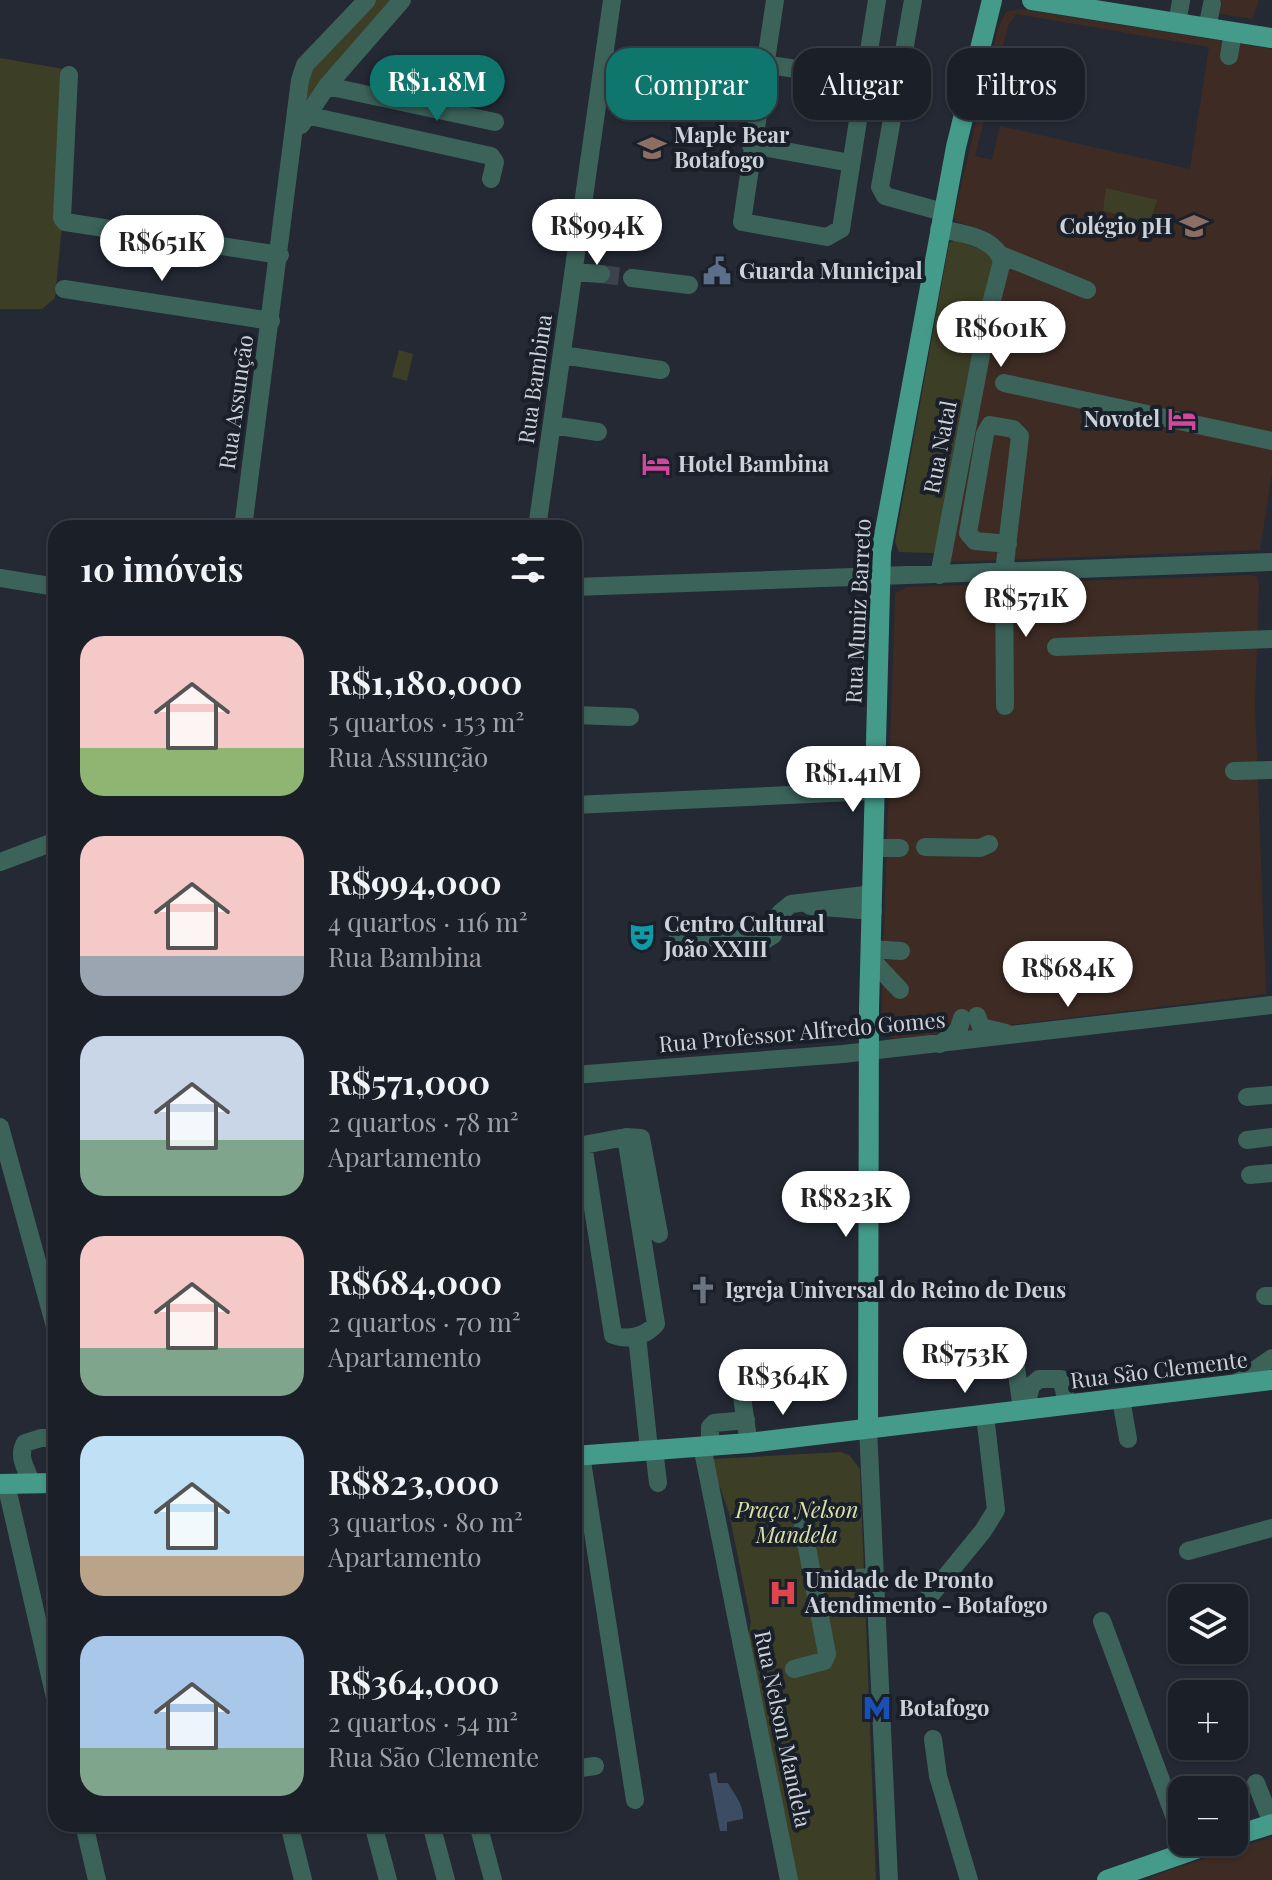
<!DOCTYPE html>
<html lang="pt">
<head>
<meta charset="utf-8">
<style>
  :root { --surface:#1b1f27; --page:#282c33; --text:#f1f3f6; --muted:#a0a2a7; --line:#393d44; --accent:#0f766e }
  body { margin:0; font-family:"Playfair Display",serif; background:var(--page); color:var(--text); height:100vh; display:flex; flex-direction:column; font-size:30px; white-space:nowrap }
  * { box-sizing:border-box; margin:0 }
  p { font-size:26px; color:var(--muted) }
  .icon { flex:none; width:44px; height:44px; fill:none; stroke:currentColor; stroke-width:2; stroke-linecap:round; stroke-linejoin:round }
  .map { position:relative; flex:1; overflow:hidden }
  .panel { position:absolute; left:48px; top:520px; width:534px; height:1312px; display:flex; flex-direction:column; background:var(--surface); border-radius:24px; box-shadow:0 2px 6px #0004,0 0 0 2px var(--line) }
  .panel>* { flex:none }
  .hud { position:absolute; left:606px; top:48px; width:546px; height:72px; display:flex; gap:16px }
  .fabs { position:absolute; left:1168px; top:1584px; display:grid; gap:16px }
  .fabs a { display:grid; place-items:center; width:80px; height:80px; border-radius:16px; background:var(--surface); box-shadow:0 2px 6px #0004,0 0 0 2px var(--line); font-size:40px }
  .price { position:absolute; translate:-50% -68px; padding:0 18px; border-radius:28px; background:#fff; color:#222; font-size:26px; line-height:52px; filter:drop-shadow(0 2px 4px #0008) }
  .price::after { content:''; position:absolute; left:50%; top:48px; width:24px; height:18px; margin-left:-12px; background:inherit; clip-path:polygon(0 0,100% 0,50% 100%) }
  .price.on { background:var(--accent); color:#fff }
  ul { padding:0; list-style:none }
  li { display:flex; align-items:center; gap:24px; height:200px; padding:0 32px }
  li span { display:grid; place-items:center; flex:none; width:224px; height:160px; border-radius:24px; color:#555 }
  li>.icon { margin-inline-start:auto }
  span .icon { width:96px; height:96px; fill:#fffc; stroke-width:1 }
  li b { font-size:34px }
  h2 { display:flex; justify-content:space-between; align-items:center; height:96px; padding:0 32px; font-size:34px }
  .tag { padding:0 28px; border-radius:24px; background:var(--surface); box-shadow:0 2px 6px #0004,0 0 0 2px var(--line); font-size:28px; line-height:72px }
  .tag.on { background:var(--accent); color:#fff }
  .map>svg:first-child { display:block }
  .commercial { fill:#3e2c24; fill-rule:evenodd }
  .green { fill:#3d3e26 }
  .water { fill:#3c4c63 }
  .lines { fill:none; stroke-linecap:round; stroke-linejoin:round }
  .minor-tunnel { stroke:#3d424d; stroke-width:18; stroke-dasharray:18 9; stroke-linecap:butt }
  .minor { stroke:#3c635a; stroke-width:18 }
  .major { stroke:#449b8a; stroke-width:20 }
  .labels { text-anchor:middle; stroke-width:8; stroke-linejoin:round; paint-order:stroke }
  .poi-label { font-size:22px; font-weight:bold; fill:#cdd1d8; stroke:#1a202a; text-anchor:start }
  .street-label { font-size:22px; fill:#cdd1d8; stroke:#1a202a }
  .park-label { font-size:22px; font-style:italic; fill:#dee1a8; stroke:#1a202a }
</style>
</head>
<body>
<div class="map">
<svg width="1272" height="1880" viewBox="0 0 1272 1880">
  <rect width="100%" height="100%" fill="#242934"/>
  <!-- commercial -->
  <path class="commercial" d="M1220,0H1259L1252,19L1215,13Z
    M1020,9L1272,49V473L1260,550L949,562L993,237L984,230L957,222L954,216L998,28L1006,12ZM1016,14L1209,47L1190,169L1000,126L992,160L975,156L1008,26Z
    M1251,575L1256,576L1259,583L1255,705L1266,994L895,1039L886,1034L881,1025L895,593L907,587Z
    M1272,1837V1880H1144L1175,1868Z"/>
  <!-- green -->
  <path class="green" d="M375,0H393L304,105L310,70Z
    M0,58L64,69L62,226L55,298L42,309H0Z
    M1106,188L1157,200L1150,222L1103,211Z
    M955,240L986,251L995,260L935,553L899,552L895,542L949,243Z
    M399,350L413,354L407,381L392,377Z
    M841,1452L849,1455L860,1469L876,1880H795L748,1639L751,1622L729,1513L720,1487L714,1485L713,1459Z"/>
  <!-- water -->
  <path class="water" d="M716,1772L718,1783H728C735,1796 744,1804 743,1819L727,1822V1831H720L709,1774Z"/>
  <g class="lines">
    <!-- minor-tunnel -->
    <path class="minor-tunnel" d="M601,274L632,278"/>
    <!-- minor -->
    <path class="minor" d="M775,0L742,222L827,237L841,229L877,0
      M913,0L880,187L885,196L943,212
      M1177,23L1181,1
      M1207,28L1212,4
      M1229,56L1233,32
      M764,64L865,80
      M69,75L62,218L65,222L280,255
      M327,86L495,122
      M306,115L491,156L495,162L491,179
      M301,125L327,86L402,0
      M751,145L851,163
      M1001,255L1087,290
      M575,272L601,274
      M632,278L689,285
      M64,289L271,321
      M562,355L661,370
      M1004,383L1272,441
      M552,425L598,432
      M243,528L300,80L305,65L367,0
      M537,528L612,0
      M939,575L990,308L1002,261C995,237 961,233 939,229
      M0,578L56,587
      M574,587L1272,562
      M1056,647L1272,639
      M1005,706L1004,572L1020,436L1013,429L990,425L985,434L968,533L975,541L1008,544
      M574,715L630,717
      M1234,771L1272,770
      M574,805L875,791
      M925,847L980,848L989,844
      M874,848H900
      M0,862L56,841
      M810,906L873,911
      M678,936L765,940L773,935L780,913L791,904L873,894
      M871,949L901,951
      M871,959L900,990
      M977,1016L981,1027L1006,1033
      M940,1044L958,1031L962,1018
      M574,1075L843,1054L1272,1005
      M1247,1097L1272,1095
      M0,1127L56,1330
      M626,1137L656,1324C646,1336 628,1341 613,1335L583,1145Z
      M626,1137L641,1138L659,1234
      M1247,1140L1272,1137
      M1250,1175L1272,1173
      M1265,1296H1272
      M637,1336L649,1449
      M1012,1340L1022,1409
      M1235,1384L1272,1358
      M741,1390L747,1431
      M1121,1399L1128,1439
      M1025,1410L1031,1386L1039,1379H1061L1068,1405
      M868,1428L889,1880
      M710,1445V1427L714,1423L746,1420
      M702,1446L789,1880
      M654,1449L658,1483
      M581,1455L635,1800
      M6,1484L56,1702
      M32,1484C27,1470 17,1457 25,1443L41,1438H56
      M1188,1551L1272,1528
      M814,1580L875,1577
      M924,1603L983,1531L996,1510L985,1415
      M1102,1621L1182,1837
      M794,1669L824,1661L827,1654L803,1526
      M933,1739L938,1776L969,1880
      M574,1769L595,1766
      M1256,1783L1272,1823
      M84,1824L97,1880
      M289,1824L303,1880
      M373,1824L388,1880
      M431,1824L446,1880
      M478,1824L493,1880"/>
    <!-- major -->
    <path class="major" d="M1032,0L1272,38
      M868,1428L869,1009L881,552L956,147L992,0
      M574,1456L749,1443L1272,1380
      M0,1484L56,1483
      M1234,1836L1272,1824
      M1107,1880L1216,1842"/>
  </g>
  <!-- icons -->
  <defs>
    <symbol id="school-bare" viewBox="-9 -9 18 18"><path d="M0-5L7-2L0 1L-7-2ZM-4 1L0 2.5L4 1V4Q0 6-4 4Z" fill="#8d6e63" stroke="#1a202a" stroke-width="2.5" paint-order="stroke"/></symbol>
    <symbol id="civic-bare" viewBox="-9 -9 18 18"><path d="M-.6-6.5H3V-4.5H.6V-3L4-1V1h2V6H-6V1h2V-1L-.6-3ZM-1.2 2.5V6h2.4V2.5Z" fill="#5c6f8a" stroke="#1a202a" stroke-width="2.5" paint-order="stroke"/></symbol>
    <symbol id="hotel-bare" viewBox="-9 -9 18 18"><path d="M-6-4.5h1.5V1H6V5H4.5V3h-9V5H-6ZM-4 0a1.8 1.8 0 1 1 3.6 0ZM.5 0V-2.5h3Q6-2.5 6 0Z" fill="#d1479c" stroke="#1a202a" stroke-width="2.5" paint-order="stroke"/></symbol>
    <symbol id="theatre-bare" viewBox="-9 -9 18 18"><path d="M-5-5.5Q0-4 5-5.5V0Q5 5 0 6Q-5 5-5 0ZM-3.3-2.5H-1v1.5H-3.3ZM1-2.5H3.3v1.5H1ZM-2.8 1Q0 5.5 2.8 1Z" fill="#0f9aa8" stroke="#1a202a" stroke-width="2.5" paint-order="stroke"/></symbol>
    <symbol id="church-bare" viewBox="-9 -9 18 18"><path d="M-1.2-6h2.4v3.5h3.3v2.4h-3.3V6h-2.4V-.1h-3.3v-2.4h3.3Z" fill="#6b7280" stroke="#1a202a" stroke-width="2.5" paint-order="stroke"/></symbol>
    <symbol id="hospital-bare" viewBox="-9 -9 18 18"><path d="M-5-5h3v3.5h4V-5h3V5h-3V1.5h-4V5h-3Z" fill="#e0444e" stroke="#1a202a" stroke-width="2.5" paint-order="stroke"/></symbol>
    <symbol id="metro-bare" viewBox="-9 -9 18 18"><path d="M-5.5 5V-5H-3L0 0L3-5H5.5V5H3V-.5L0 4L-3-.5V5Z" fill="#1a4fb4" stroke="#1a202a" stroke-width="2.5" paint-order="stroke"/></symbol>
  </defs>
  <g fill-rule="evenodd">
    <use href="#school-bare" x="632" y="128" width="40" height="40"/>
    <use href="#school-bare" x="1174" y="206" width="40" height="40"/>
    <use href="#civic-bare" x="697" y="251" width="40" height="40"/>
    <use href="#hotel-bare" x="1162" y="399" width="40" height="40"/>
    <use href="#hotel-bare" x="636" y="444" width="40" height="40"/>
    <use href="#theatre-bare" x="622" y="917" width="40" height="40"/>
    <use href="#church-bare" x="683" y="1270" width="40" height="40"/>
    <use href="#hospital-bare" x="763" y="1573" width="40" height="40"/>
    <use href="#metro-bare" x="857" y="1688" width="40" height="40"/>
  </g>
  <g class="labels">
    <!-- poi labels -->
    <g class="poi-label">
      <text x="674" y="143">Maple Bear<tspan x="674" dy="25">Botafogo</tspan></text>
      <text x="1172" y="234" text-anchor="end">Colégio pH</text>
      <text x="739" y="279">Guarda Municipal</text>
      <text x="1160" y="427" text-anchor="end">Novotel</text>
      <text x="678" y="472">Hotel Bambina</text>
      <text x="664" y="932">Centro Cultural<tspan x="664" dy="25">João XXIII</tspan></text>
      <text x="725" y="1298">Igreja Universal do Reino de Deus</text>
      <text x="805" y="1588">Unidade de Pronto<tspan x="805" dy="25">Atendimento - Botafogo</tspan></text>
      <text x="899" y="1716">Botafogo</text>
    </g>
    <!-- street labels -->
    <g class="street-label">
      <text transform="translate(535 379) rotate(-82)" y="8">Rua Bambina</text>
      <text transform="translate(236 402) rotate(-82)" y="8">Rua Assunção</text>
      <text transform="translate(940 447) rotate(-79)" y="8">Rua Natal</text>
      <text transform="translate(858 611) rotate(-87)" y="8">Rua Muniz Barreto</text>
      <text transform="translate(802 1032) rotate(-5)" y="8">Rua Professor Alfredo Gomes</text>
      <text transform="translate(1159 1370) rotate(-7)" y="8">Rua São Clemente</text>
      <text transform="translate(783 1729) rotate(78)" y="8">Rua Nelson Mandela</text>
    </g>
    <!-- park labels -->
    <g class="park-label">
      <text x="797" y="1518">Praça Nelson<tspan x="797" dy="25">Mandela</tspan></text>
    </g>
  </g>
</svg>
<div class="fabs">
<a><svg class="icon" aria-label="layers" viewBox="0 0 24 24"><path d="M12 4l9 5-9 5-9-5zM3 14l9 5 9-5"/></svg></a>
<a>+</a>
<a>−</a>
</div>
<b class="price on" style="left:437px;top:123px">R$1.18M</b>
<b class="price" style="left:597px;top:267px">R$994K</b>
<b class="price" style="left:162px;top:283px">R$651K</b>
<b class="price" style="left:1001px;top:369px">R$601K</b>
<b class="price" style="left:1026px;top:639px">R$571K</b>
<b class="price" style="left:853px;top:814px">R$1.41M</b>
<b class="price" style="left:1068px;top:1009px">R$684K</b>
<b class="price" style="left:846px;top:1239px">R$823K</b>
<b class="price" style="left:965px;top:1395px">R$753K</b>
<b class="price" style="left:783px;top:1417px">R$364K</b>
<div class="hud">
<a class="tag on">Comprar</a>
<a class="tag">Alugar</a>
<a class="tag">Filtros</a>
</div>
<section class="panel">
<h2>10 imóveis<svg class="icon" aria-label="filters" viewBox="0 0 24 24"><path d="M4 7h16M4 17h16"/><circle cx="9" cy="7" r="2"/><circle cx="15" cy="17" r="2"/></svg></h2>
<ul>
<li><span style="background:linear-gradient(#f6c9c9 70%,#8fb573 0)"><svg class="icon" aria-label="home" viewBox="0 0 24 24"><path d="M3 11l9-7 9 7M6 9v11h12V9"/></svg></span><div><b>R$1,180,000</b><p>5 quartos · 153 m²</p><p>Rua Assunção</p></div></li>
<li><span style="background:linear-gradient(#f6c9c9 75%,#9aa5b1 0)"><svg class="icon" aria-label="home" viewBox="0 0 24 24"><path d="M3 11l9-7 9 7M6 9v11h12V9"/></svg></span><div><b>R$994,000</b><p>4 quartos · 116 m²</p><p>Rua Bambina</p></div></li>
<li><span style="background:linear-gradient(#c9d6e8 65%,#7fa58c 0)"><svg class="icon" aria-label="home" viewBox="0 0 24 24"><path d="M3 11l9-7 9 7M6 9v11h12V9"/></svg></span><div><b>R$571,000</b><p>2 quartos · 78 m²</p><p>Apartamento</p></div></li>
<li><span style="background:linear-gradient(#f6c9c9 70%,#7fa58c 0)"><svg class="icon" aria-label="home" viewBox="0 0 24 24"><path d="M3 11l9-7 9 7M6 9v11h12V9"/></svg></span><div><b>R$684,000</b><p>2 quartos · 70 m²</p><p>Apartamento</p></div></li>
<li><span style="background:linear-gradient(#bfe0f5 75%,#b9a48a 0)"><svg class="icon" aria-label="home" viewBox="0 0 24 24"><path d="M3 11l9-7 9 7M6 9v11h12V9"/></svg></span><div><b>R$823,000</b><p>3 quartos · 80 m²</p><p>Apartamento</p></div></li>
<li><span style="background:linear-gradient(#a9c7e8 70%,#7fa58c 0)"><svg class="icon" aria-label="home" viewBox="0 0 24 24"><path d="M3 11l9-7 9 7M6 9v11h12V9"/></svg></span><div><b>R$364,000</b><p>2 quartos · 54 m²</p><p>Rua São Clemente</p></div></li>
</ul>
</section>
</div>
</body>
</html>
